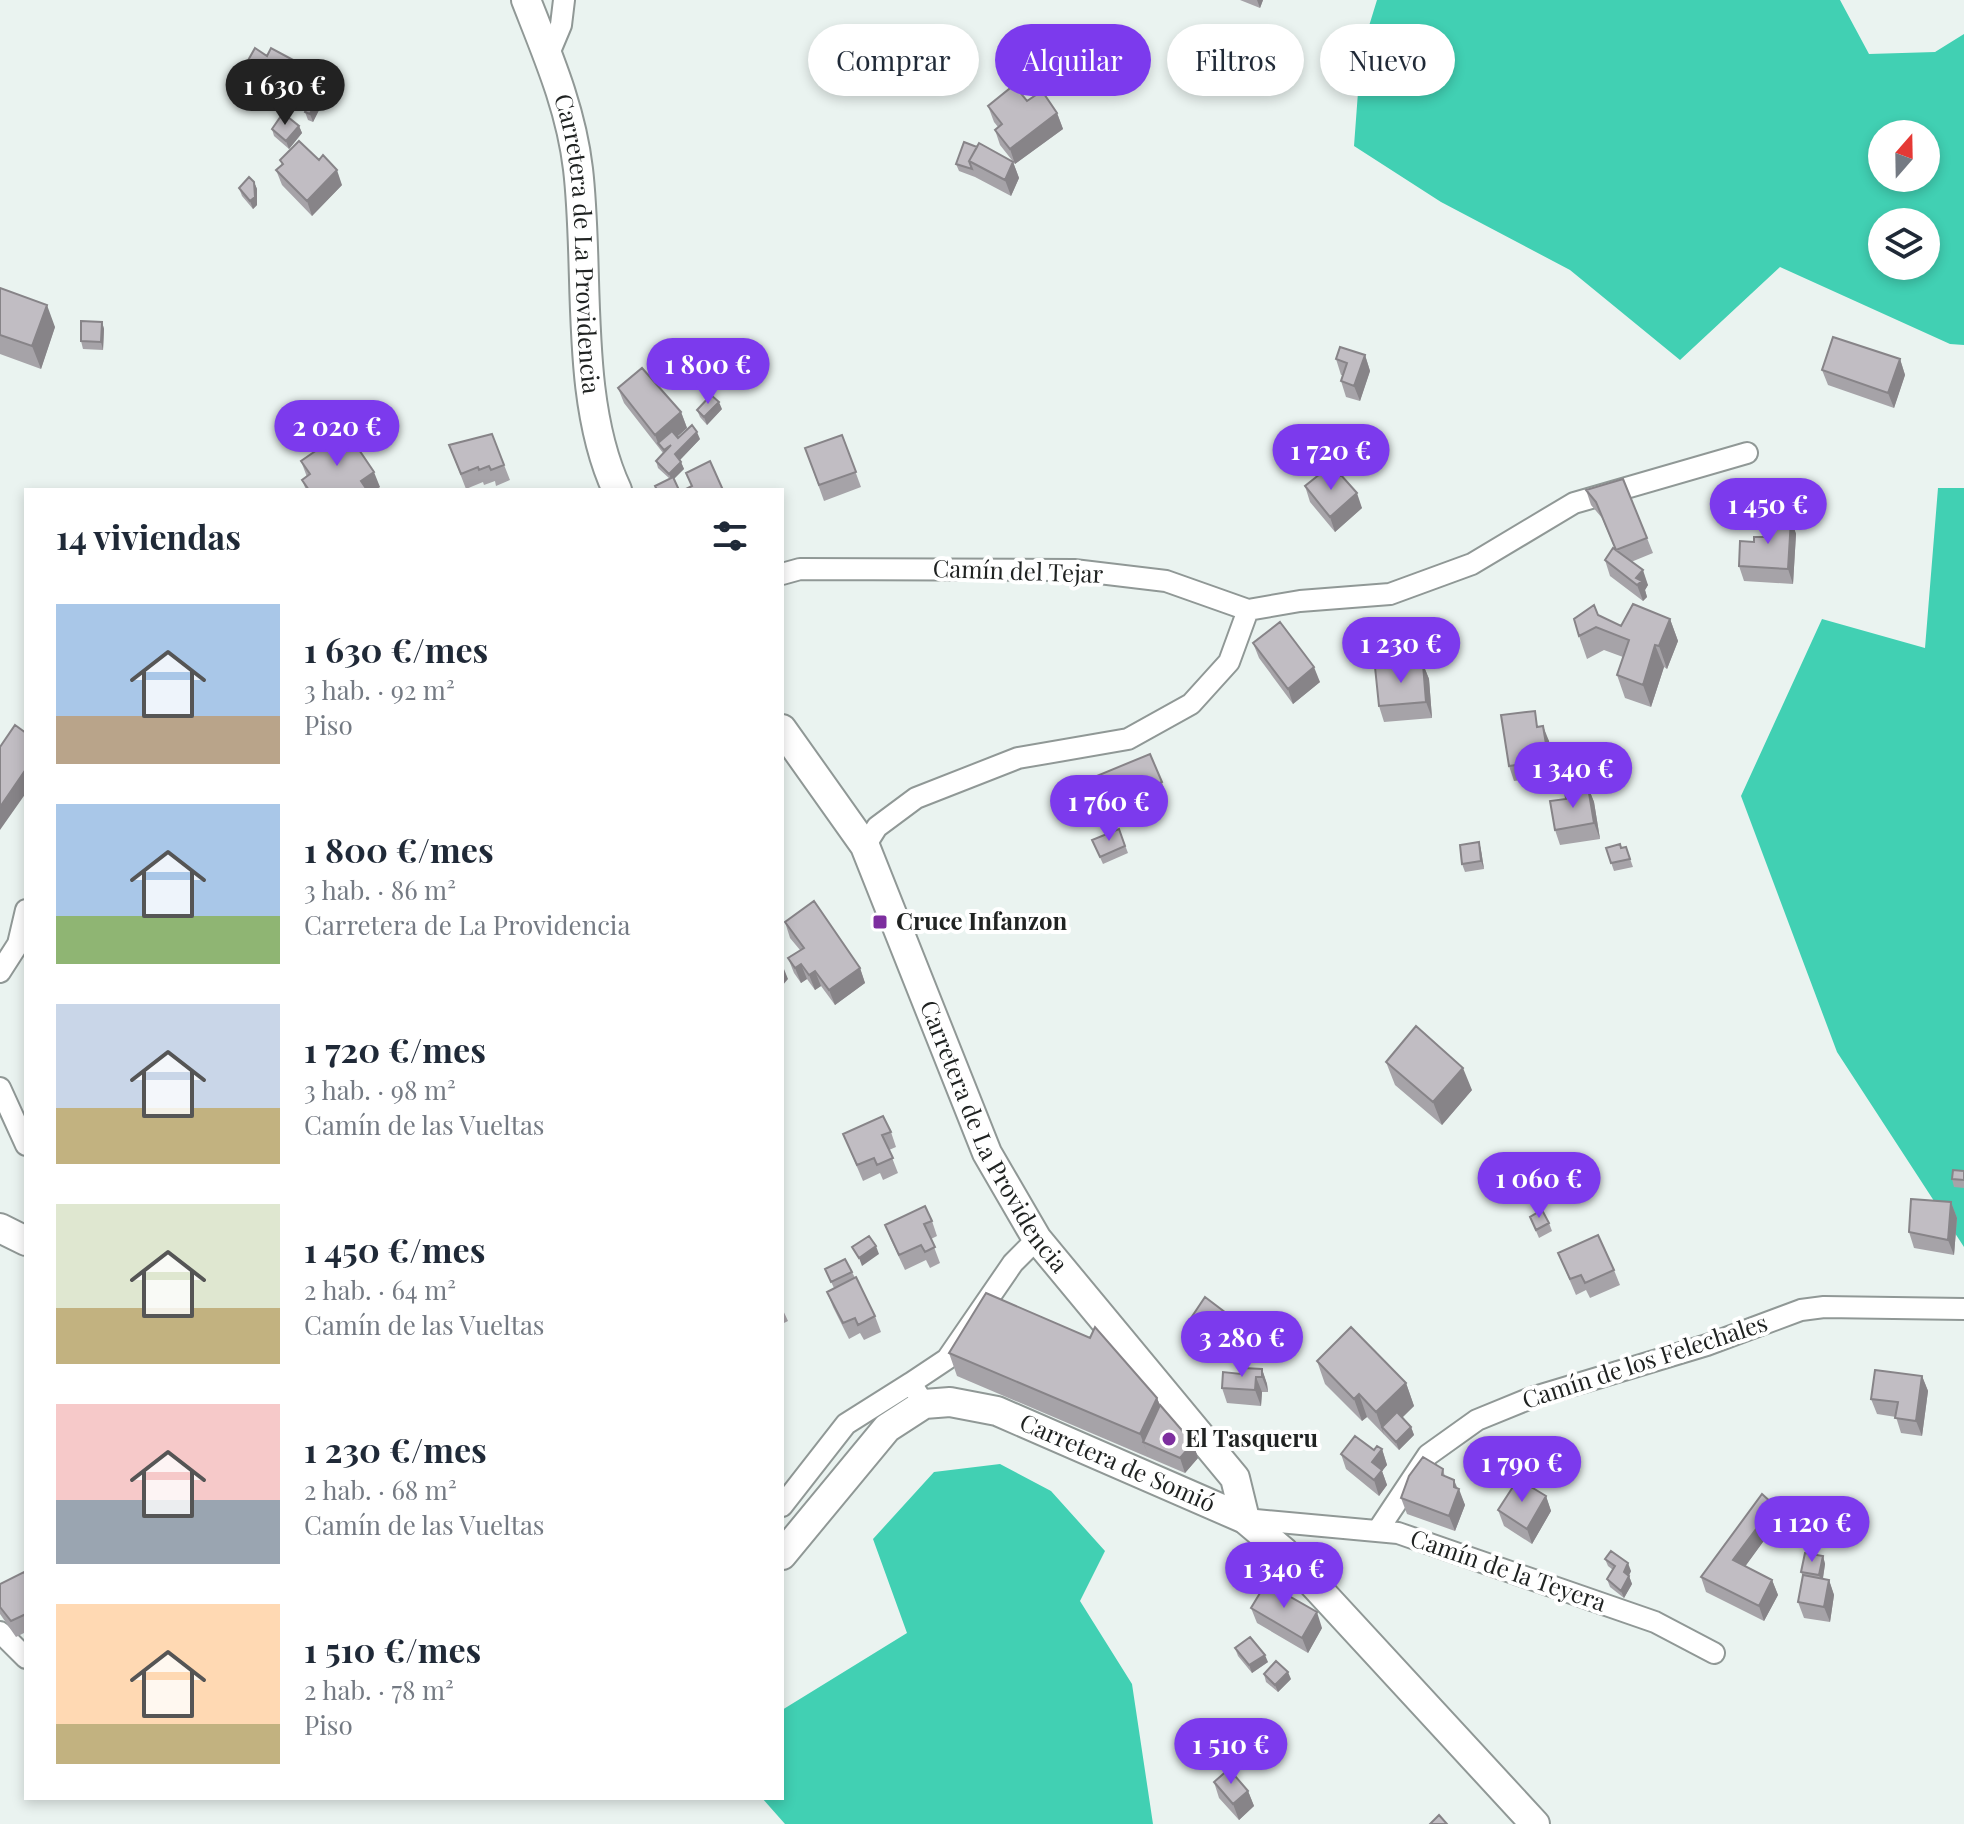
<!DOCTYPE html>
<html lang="es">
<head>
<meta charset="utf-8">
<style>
  :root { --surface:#fff; --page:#f2f2f3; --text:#1f2937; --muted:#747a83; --accent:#7c3aed }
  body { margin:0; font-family:"Playfair Display",serif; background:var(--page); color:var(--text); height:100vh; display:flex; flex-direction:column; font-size:30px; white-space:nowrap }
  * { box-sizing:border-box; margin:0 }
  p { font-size:26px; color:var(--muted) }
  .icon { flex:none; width:44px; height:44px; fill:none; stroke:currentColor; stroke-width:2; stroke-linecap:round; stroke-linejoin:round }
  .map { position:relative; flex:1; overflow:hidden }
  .side { position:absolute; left:24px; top:488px; width:760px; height:1312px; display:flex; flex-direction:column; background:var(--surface); border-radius:0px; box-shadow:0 4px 12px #0003 }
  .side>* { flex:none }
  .hud { position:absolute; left:808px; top:24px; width:760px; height:72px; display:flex; gap:16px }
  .needle { width:52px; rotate:20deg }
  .tools { position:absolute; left:1868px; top:120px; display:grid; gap:16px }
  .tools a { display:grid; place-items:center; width:72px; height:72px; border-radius:50%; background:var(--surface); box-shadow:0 4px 12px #0003; font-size:40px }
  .price { position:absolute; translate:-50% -68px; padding:0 18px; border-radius:28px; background:var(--accent); color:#fff; font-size:26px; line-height:52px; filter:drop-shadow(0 2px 4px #0008) }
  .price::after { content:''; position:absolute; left:50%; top:48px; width:24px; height:18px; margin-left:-12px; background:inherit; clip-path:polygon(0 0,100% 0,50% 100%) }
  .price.on { background:#222; color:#fff }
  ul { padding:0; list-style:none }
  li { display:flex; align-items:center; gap:24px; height:200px; padding:0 32px }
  li span { display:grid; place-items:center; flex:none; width:224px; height:160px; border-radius:0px; color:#555 }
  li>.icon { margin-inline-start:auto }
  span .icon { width:96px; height:96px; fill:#fffc; stroke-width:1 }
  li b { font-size:34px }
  h2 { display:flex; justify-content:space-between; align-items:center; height:96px; padding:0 32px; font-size:34px }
  .pill { padding:0 28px; border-radius:36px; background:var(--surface); box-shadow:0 4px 12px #0003; font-size:28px; line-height:72px }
  .pill.on { background:var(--accent); color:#fff }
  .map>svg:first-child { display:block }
  .forest { fill:#41d0b3; fill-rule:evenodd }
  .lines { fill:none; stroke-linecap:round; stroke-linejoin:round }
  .street-casing { stroke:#909896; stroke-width:24 }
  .secondary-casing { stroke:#909896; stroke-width:32 }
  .street { stroke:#fff; stroke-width:20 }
  .secondary { stroke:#fff; stroke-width:28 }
  .wall { fill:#a6a3a8 }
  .shaded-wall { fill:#878488 }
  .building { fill:#c1bdc3; stroke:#878488; stroke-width:2 }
  .poi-dot { fill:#7d2e9f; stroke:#fff; stroke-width:3 }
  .labels { text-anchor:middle; stroke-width:8; stroke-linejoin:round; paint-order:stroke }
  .street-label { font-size:24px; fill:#202322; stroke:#fff }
  .poi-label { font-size:24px; font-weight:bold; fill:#202322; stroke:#fff; text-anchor:start }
</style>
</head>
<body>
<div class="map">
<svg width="1964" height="1824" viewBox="0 0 1964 1824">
  <rect width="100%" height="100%" fill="#eaf3f0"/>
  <!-- forest -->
  <path class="forest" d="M1377,0H1840L1869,54L1935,52L1964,34V345L1950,344L1780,267L1680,360L1570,270L1441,202L1354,146L1361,52ZM1882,134H1926V178H1882ZM1882,222H1926V266H1882Z
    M1938,488H1964V1247L1837,1052L1741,796L1822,619L1925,648Z
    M1000,1464L1051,1491L1105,1551L1080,1601L1132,1684L1153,1824H785L762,1798H782V1710L907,1633L873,1539L934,1472Z"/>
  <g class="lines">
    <defs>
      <path id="street" d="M548,56L561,25L564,0
        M782,574L800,569L1074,570L1166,581L1248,610
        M865,846L877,827L916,798L1018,758L1128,739L1191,704L1229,662L1248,610L1300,601L1390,594L1472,564L1574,503L1747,453
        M0,972L18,944L26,910
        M0,1088L26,1145
        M924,1404L911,1383L947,1359L1013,1263L1037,1239
        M782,1506L846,1424L911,1383
        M1245,1519L1398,1533L1655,1622L1714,1653
        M1378,1530L1428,1455L1477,1420L1531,1398L1707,1345L1801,1310L1824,1307L1964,1309
        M0,1632L26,1658"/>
      <g id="secondary">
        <path id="s1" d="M526,0C548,56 571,109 578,169C590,270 574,398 617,490"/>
        <path id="s2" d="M782,729L865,846L987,1153L1037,1239L1235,1478L1245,1519"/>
        <path d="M0,1228L26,1241"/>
        <path id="s3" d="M782,1555L887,1428L924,1404L950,1402L997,1411L1245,1519L1284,1552L1535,1824"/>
      </g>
    </defs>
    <!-- street casing -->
    <use href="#street" class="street-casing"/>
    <!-- secondary casing -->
    <use href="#secondary" class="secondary-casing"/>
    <!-- street -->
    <use href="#street" class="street"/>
    <!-- secondary -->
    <use href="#secondary" class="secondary"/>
  </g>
  <!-- wall -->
  <path class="wall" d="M1240,0H1263L1260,8Z
    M267,56L301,77L284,106L247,87L242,71Z
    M323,93L328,106L319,110L313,122L308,120L305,112Z
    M1027,101L1057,113L1063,129L1015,164L1000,145L995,130L998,127L994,122L988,106Z
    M299,126L302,133L289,149L274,136L272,129Z
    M964,142L1013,162L1019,178L1011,196L975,177L959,171L956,164Z
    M280,160L342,185L312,216L282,185L276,170L282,165Z
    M254,182L257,189V205L253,209L242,196L239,188Z
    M0,288L55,327L41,369L0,354Z
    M102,322L104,329L103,350L83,349L81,341Z
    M1365,355L1370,371L1360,401L1346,397L1341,381L1343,375H1341L1336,359Z
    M1900,359L1905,375L1894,408L1828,385L1822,370Z
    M618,388L681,412L687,428L677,437L678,438L700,439L680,460L684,469L670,479L658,468L656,461L663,453L624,403Z
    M722,409L707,425L700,417L697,410Z
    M492,434L510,480L496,486L495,481L484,485L483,482L466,489L449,445Z
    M842,435L861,487L824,501L805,448Z
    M336,449L380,487L375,490H306L302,480L307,477L301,461Z
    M1334,480L1362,508L1335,532L1310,502L1305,486Z
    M1586,490L1647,538L1653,553L1631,562L1648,585L1645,590L1647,597L1643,601L1610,576L1605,560L1615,549L1602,518L1591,505Z
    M1791,519L1796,534L1793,584L1744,581L1739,566L1754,542L1764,537Z
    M1598,615L1621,626L1670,619L1678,641L1667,669L1664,667L1651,707L1625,698L1617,675L1623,657L1604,650L1587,659L1579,636Z
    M1253,643L1320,682L1293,704L1259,658Z
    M1423,664L1429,679L1432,718L1384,722L1379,706Z
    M1540,726L1549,741L1551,759L1545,760L1548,777L1514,781L1509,766Z
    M1087,780L1162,782L1167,798L1105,824Z
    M1588,787L1594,802L1600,839L1560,845L1555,830L1566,799Z
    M1119,829L1128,853L1103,864L1092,840Z
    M1479,842L1481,850L1484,869L1465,872L1462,864Z
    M1626,847L1633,867L1614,871L1606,848Z
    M785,922L860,968L865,983L835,1005L821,986L815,990L807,979L801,983L794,973L788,958L800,950L790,938Z
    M1386,1062L1472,1090L1442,1125L1395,1085Z
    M891,1132L896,1147L889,1150L898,1173L883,1180L880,1173L863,1181L843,1134Z
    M1964,1171V1188L1954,1187L1952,1179Z
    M1951,1202L1957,1218L1954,1255L1914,1248L1909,1232Z
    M1530,1217L1549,1223L1552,1231L1539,1238Z
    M932,1221L937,1236L931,1239L940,1263L930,1268L926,1260L905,1270L891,1240L885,1225Z
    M1558,1253L1614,1270L1620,1285L1590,1298L1586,1290L1576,1295Z
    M825,1269L852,1272L875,1316L881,1332L864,1340L860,1333L849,1339L833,1307L827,1292L834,1288Z
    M782,1308L788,1321L782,1324Z
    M1230,1316L1235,1331L1217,1358L1192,1340L1187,1324Z
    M949,1353L1157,1398L1160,1405L1193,1443L1198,1458L1185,1473L957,1376Z
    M1317,1361L1406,1383L1414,1406L1402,1418L1411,1427L1414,1435L1399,1450L1367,1417L1362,1421L1325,1384Z
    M1262,1369L1267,1384L1268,1392H1262L1261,1406L1227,1403L1222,1388L1241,1374Z
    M1922,1376L1928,1391L1922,1436L1901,1433L1896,1417L1877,1414L1871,1399Z
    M1382,1449L1387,1465L1382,1471L1387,1485L1379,1496L1346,1469L1341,1454Z
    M1443,1469L1445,1477L1454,1480L1465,1505L1455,1531L1407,1514L1401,1498Z
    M1546,1496L1551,1511L1532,1544L1504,1526L1498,1510Z
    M1774,1505L1779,1520L1745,1566L1772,1580L1778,1595L1764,1621L1706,1592L1701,1577Z
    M1823,1556L1825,1564L1823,1579L1829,1580L1834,1595L1830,1622L1804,1618L1798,1602L1803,1577L1801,1572Z
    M1605,1559L1631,1571L1629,1576L1632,1584L1624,1598L1610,1587L1607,1579L1613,1570L1608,1566Z
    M26,1576V1632L16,1637L0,1614V1584Z
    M1251,1608L1322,1628L1308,1653L1257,1623Z
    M1235,1648L1268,1662L1252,1673L1238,1656Z
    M1264,1674L1291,1679L1278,1692L1266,1682Z
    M1214,1782L1248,1791L1254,1806L1239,1820L1219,1798Z"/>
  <!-- shaded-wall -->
  <path class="shaded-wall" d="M1257,0H1263L1260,8Z
    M295,61L301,77L284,106L278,91Z
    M316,102L319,110L313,122L310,114Z
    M1057,113L1063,129L1015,164L1010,149Z
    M299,126L302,133L289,149L286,141Z
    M1013,162L1019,178L1011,196L1005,180Z
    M337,170L342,185L312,216L307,201Z
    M254,182L257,189V205L253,209L250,201Z
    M47,305L55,327L41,369L32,346Z
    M102,322L104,329L103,350L101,342Z
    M1365,355L1370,371L1360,401L1354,386Z
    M1900,359L1905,375L1894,408L1888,393Z
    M719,402L722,409L707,425L704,417Z
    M681,412L687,428L663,449L658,443L655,435Z
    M697,432L700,439L678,462L675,454Z
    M681,462L684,469L672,481L669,474Z
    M374,472L380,487L375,490H364L361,481Z
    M1357,493L1362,508L1335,532L1330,517Z
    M1791,519L1796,534L1793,584L1788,569Z
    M1643,570L1648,585L1645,590L1647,597L1643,601L1637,585L1636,578Z
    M1670,619L1678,641L1667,669L1659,646Z
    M1655,645L1664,667L1651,707L1643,685Z
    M1423,664L1429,679L1432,718L1426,702Z
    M1314,667L1320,682L1293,704L1288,689Z
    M1543,726L1549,741L1551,759L1546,744Z
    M1539,745L1545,760L1548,777L1542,761Z
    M26,769V793L0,830V807Z
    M1588,787L1594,802L1600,839L1594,823Z
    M1479,842L1481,850L1484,869L1481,861Z
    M782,964L788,979L782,986Z
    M801,964L807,979L801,983L795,968Z
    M860,968L865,983L835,1005L829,990Z
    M815,971L821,986L815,990L809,975Z
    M1463,1068L1472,1090L1442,1125L1433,1102Z
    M1951,1202L1957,1218L1954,1255L1948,1240Z
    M876,1246L879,1254L862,1266L859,1258Z
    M1230,1316L1235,1331L1217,1358L1212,1343Z
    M1262,1369L1267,1384L1268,1392L1262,1377Z
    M1922,1376L1928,1391L1922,1436L1916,1421Z
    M1256,1377L1262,1392L1261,1406L1255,1390Z
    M1406,1383L1414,1406L1387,1432L1382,1427L1384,1435L1376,1412Z
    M1359,1394L1367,1417L1362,1421L1354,1399Z
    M1157,1398L1166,1421L1143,1442L1149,1457L1140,1434Z
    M1411,1427L1414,1435L1399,1450L1396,1442Z
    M1193,1443L1198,1458L1185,1473L1180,1458Z
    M1382,1449L1387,1465L1382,1471L1387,1485L1379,1496L1374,1480L1372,1462Z
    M1454,1480L1458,1492L1459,1489L1465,1505L1455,1531L1449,1516Z
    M1546,1496L1551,1511L1532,1544L1527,1529Z
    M1774,1505L1779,1520L1739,1575L1733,1560Z
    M1823,1556L1825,1564L1822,1583L1819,1575Z
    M1628,1563L1631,1571L1627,1579L1624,1572Z
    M1629,1576L1632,1584L1624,1598L1621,1591Z
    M1772,1580L1778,1595L1764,1621L1759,1606Z
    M1829,1580L1834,1595L1830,1622L1824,1607Z
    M1317,1612L1322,1628L1308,1653L1302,1638Z
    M1265,1655L1268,1662L1252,1673L1249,1665Z
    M1288,1672L1291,1679L1278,1692L1275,1685Z
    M1248,1791L1254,1806L1239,1820L1233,1804Z"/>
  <!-- building -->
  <path class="building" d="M255,48L267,56L271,48L295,61L278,91L242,71Z
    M1014,85L1027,101L1042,91L1057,113L1010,149L995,130L1002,124L988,106Z
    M323,93L325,98L316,102L310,114L305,112L310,100Z
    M283,113L299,126L286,141L272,129Z
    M299,141L319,160L323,155L337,170L307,201L276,170L283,164L280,160Z
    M964,142L977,147L969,161L972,169L956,164Z
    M979,143L1013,162L1005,180L969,161Z
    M249,177L254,182L255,197L250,201L239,188Z
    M0,288L47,305L32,346L0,335Z
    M81,321L102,322L101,342L81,341Z
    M1833,337L1900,359L1888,393L1822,370Z
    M1340,347L1365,355L1354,386L1341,381L1347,363L1336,359Z
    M642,368L681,412L655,435L618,388Z
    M711,395L719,402L704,417L697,410Z
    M692,425L697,432L675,454L681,462L669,474L656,461L671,445L664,450L658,443L672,431L678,438Z
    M492,434L504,465L491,470L489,466L479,470L478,467L461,474L449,445Z
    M842,435L856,472L819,485L805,448Z
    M351,438L374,472L361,481L367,490H309L302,480L310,474L301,461L330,441L336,449Z
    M710,461L723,490H684L692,486L686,473Z
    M1325,470L1334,480L1341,475L1357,493L1330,517L1305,486Z
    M673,477L679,490H657L655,486Z
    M1623,479L1647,538L1616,550L1596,502L1586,490Z
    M1765,517L1791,519L1788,569L1739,566L1740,541L1754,542V537H1764Z
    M1613,548L1643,570L1636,578L1642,581L1637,585L1605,560Z
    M1633,604L1670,619L1659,646L1655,645L1643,685L1617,675L1629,640L1596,627L1579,636L1574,619L1594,605L1598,615L1621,626Z
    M1280,622L1314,667L1288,689L1253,643Z
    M1423,664L1426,702L1379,706L1375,667Z
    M1535,711L1537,727L1543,726L1546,744L1539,745L1542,761L1509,766L1501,715Z
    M15,725L26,733V769L0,807V747Z
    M1150,754L1162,782L1100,809L1087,780Z
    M1588,787L1594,823L1555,830L1550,801L1566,799L1565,791Z
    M1119,829L1125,846L1100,857L1092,840Z
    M1479,842L1481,861L1462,864L1460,845Z
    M1620,844L1621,848L1626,847L1630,859L1611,863L1606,848Z
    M814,901L860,968L829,990L815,971L809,975L801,964L795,968L788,958L804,948L785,922Z
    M1416,1026L1463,1068L1433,1102L1386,1062Z
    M883,1116L891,1132L882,1135L893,1158L877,1165L874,1158L857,1165L843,1134Z
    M1953,1170L1964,1171V1180L1952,1179Z
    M1911,1199L1951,1202L1948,1240L1909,1232Z
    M925,1206L932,1221L924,1224L935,1247L925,1252L921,1245L899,1255L885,1225Z
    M1542,1210L1549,1223L1536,1230L1530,1217Z
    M1598,1235L1614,1270L1585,1283L1581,1275L1570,1279L1558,1253Z
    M869,1236L876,1246L859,1258L852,1247Z
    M845,1259L852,1272L831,1282L825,1269Z
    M856,1277L875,1316L858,1325L855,1318L843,1323L827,1292Z
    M986,1293L1090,1338L1095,1327L1157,1398L1140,1434L949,1353Z
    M1205,1297L1230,1316L1212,1343L1187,1324Z
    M1351,1327L1406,1383L1376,1412L1359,1394L1354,1399L1317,1361Z
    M1243,1368L1262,1369V1377H1256L1255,1390L1222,1388L1223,1372L1241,1374Z
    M1875,1370L1922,1376L1916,1421L1895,1418L1898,1402L1871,1399Z
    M1160,1405L1193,1443L1180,1458L1143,1442Z
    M1397,1412L1411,1427L1396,1442L1382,1427Z
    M1355,1436L1374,1450L1377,1446L1382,1449L1372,1462L1382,1470L1374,1480L1341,1454Z
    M1423,1457L1443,1469L1442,1475L1454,1480V1487L1459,1489L1449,1516L1401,1498L1409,1476Z
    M1518,1479L1546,1496L1527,1529L1498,1510Z
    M1762,1494L1774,1505L1733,1560L1772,1580L1759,1606L1701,1577Z
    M1611,1551L1628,1563L1624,1572L1629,1576L1621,1591L1607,1579L1615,1566L1605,1559Z
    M1805,1553L1823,1556L1819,1575L1801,1572Z
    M24,1572L26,1576V1614L11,1621L0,1607V1584Z
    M1803,1575L1829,1580L1824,1607L1798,1602Z
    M1266,1583L1317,1612L1302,1638L1251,1608Z
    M1250,1637L1265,1655L1249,1665L1235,1648Z
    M1276,1661L1288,1672L1275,1685L1264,1674Z
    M1229,1769L1248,1791L1233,1804L1214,1782Z
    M1439,1815L1447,1824H1430Z"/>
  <!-- markers -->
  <g class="poi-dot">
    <rect x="872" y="914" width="16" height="16" rx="4"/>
    <circle cx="1169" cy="1439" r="8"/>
  </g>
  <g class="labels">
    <!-- street labels -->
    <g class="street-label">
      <text dy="8" stroke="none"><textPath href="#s1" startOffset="252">Carretera de La Providencia</textPath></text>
      <text transform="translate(1018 572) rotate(2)" y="8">Camín del Tejar</text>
      <text dy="8" stroke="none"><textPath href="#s2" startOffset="462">Carretera de La Providencia</textPath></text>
      <text transform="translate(1645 1362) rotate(-18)" y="8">Camín de los Felechales</text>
      <text dy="8" stroke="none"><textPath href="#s3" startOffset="414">Carretera de Somió</textPath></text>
      <text transform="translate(1508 1571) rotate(19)" y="8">Camín de la Teyera</text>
    </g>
    <!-- poi labels -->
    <g class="poi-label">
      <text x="896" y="930">Cruce Infanzon</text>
      <text x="1185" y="1447">El Tasqueru</text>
    </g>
  </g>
</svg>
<div class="tools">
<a><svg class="needle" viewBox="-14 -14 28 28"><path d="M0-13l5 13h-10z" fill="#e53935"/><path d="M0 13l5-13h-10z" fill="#747a83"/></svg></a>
<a><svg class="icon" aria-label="layers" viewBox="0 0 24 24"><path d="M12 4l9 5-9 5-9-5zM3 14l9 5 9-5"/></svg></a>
</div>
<b class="price on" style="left:285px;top:127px">1 630 €</b>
<b class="price" style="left:708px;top:406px">1 800 €</b>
<b class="price" style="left:337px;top:468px">2 020 €</b>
<b class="price" style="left:1331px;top:492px">1 720 €</b>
<b class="price" style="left:1768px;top:546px">1 450 €</b>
<b class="price" style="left:1401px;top:685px">1 230 €</b>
<b class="price" style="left:1573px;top:810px">1 340 €</b>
<b class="price" style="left:1109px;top:843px">1 760 €</b>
<b class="price" style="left:1539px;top:1220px">1 060 €</b>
<b class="price" style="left:1242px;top:1379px">3 280 €</b>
<b class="price" style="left:1522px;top:1504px">1 790 €</b>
<b class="price" style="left:1812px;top:1564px">1 120 €</b>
<b class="price" style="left:1284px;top:1610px">1 340 €</b>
<b class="price" style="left:1231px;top:1786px">1 510 €</b>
<div class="hud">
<a class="pill">Comprar</a>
<a class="pill on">Alquilar</a>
<a class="pill">Filtros</a>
<a class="pill">Nuevo</a>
</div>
<section class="side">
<h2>14 viviendas<svg class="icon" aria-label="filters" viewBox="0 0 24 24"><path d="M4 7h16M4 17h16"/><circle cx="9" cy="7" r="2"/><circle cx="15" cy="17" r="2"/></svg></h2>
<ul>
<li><span style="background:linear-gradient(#a9c7e8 70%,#b9a48a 0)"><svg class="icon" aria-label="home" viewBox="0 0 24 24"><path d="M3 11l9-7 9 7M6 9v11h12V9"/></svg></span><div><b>1 630 €/mes</b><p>3 hab. · 92 m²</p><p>Piso</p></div></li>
<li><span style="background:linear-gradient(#a9c7e8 70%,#8fb573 0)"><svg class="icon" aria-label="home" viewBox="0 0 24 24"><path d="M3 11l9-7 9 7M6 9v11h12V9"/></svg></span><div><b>1 800 €/mes</b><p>3 hab. · 86 m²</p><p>Carretera de La Providencia</p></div></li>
<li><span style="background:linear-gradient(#c9d6e8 65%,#c2b280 0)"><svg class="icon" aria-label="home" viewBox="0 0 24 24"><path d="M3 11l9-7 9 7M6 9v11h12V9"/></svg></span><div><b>1 720 €/mes</b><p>3 hab. · 98 m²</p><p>Camín de las Vueltas</p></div></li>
<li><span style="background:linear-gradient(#dfe7d0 65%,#c2b280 0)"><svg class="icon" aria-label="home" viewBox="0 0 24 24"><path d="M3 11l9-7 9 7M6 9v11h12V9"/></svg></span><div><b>1 450 €/mes</b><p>2 hab. · 64 m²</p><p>Camín de las Vueltas</p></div></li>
<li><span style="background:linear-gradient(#f6c9c9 60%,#9aa5b1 0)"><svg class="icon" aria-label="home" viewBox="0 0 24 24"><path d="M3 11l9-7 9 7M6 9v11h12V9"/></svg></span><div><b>1 230 €/mes</b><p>2 hab. · 68 m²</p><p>Camín de las Vueltas</p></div></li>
<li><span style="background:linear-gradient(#ffd9b3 75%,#c2b280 0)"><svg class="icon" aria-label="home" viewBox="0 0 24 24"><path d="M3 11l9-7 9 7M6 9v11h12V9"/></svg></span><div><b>1 510 €/mes</b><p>2 hab. · 78 m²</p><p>Piso</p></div></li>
</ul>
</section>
</div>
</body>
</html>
